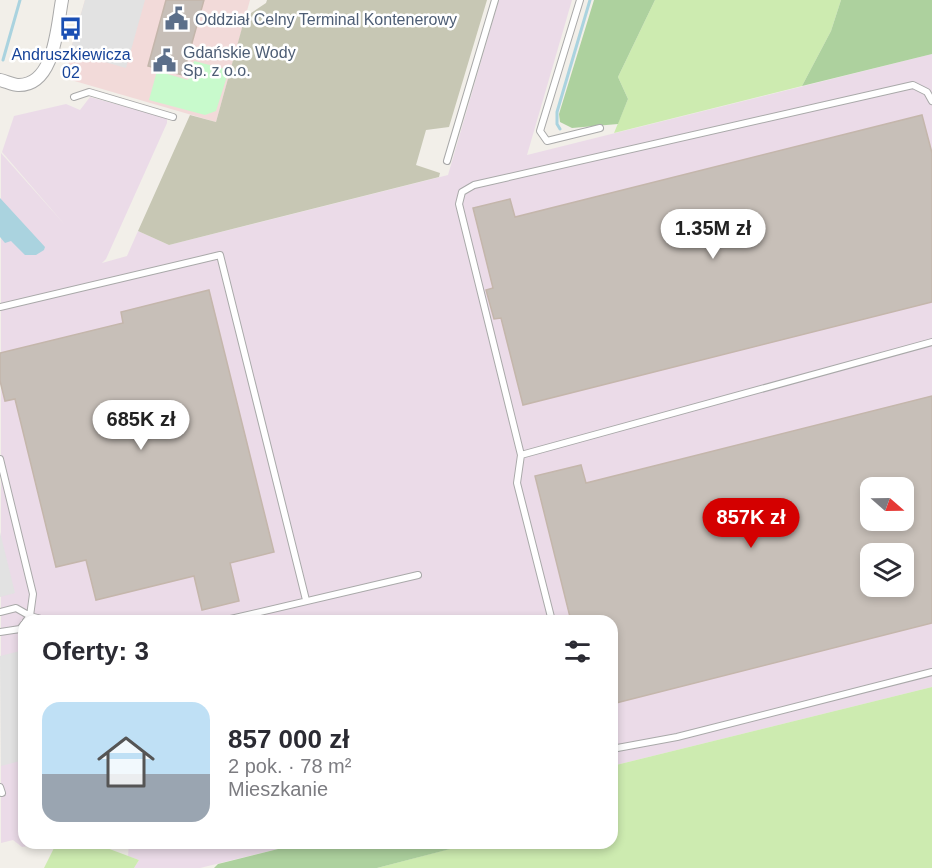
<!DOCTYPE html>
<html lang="pl">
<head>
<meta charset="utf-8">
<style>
  :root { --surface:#fff; --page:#f7f7f7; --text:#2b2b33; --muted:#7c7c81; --line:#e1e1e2; --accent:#d40000 }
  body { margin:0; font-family:Helvetica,sans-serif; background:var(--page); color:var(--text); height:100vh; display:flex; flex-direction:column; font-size:22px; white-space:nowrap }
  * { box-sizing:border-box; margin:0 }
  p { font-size:20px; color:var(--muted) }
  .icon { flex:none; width:33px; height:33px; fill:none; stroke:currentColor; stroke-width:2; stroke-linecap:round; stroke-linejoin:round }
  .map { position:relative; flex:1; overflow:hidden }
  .drawer { position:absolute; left:18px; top:615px; width:600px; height:234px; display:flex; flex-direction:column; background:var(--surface); border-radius:18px; box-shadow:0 3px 9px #0003 }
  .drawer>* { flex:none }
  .needle { width:39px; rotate:110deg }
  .tools { position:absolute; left:860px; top:477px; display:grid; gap:12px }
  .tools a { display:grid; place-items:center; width:54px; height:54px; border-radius:12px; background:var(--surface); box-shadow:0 3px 9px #0003; font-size:30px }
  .price { position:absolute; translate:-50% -51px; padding:0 14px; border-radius:21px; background:#fff; color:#222; font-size:20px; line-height:39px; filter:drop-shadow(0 2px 3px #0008) }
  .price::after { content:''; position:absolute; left:50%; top:36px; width:18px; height:14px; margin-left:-9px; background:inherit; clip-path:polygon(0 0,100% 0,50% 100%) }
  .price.selected { background:var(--accent); color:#fff }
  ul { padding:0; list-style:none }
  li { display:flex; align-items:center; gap:18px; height:150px; padding:0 24px }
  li+li { border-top:2px solid var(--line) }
  li span { display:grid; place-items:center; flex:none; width:168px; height:120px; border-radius:18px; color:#555 }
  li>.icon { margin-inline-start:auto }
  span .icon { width:72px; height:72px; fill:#fffc; stroke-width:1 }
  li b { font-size:26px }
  h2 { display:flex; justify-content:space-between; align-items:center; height:72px; padding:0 24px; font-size:26px }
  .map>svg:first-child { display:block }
  .commercial { fill:#f2dad9 }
  .industrial { fill:#ebdbe8; fill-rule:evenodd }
  .construction { fill:#c7c7b4 }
  .grass { fill:#cdebb0 }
  .forest { fill:#add19e }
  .park { fill:#c8facc }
  .parking { fill:#e2e2e2 }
  .water { fill:#aad3df }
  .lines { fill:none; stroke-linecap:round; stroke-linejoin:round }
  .stream { stroke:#aad3df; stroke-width:3 }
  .building { fill:#c7bfb8; stroke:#c4b6ab; stroke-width:1.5; fill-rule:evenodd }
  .service-casing { stroke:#a9a9a9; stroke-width:8 }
  .minor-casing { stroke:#a9a9a9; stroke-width:14 }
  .service { stroke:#fff; stroke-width:6 }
  .minor { stroke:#fff; stroke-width:12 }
  .labels { text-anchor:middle; stroke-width:5; stroke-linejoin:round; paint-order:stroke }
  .service-label { font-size:16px; fill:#4e5e75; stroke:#fff; text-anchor:start }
  .transit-label { font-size:16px; fill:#164399; stroke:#fff }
</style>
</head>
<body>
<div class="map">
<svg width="932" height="868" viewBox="0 0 932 868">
  <rect width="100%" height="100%" fill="#f2efe9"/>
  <!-- commercial -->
  <path class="commercial" d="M85,0H250L216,122L71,80L68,72L70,52Z"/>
  <!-- industrial -->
  <path class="industrial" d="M499,0H572L527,155L932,54V687L612,766V621H24V843H52L22,847L13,840L1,843V153L65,225L2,152L14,116L66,104L80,110L90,97L167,118V123L106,259L102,263L127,256L138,231L169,245L448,175ZM870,488H903V520H870ZM870,554H903V586H870Z
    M129,843H302L200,868H134L139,860L128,856Z"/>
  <!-- construction -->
  <path class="construction" d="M267,0H487L449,127L426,130L416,165L440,173L439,177L169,245L138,231L190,115L216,122L245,17L266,3Z"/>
  <!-- grass -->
  <path class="grass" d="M655,0H841L831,31L802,86L614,133L628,99L618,77Z
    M932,687V868H377L453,848L462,843H612V766Z
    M96,844L139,860L134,868H44L54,848Z"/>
  <!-- forest -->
  <path class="forest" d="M594,0H655L618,77L628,99L618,124L572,128L560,122L559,114Z
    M841,0H932V54L802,86L831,31Z
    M302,843H462L454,848L377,868H214L218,864Z"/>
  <!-- park -->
  <path class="park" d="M194,61L229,70L216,111L205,115L149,100L157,71L188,80Z"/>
  <!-- parking -->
  <path class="parking" d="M85,0H145L126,68L70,52Z
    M0,532L15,593L0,597Z
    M24,650V760L1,766L0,656Z"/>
  <!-- water -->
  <path class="water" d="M0,198L45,247L44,250L36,255H25L11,241L5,243L0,237Z"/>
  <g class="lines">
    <!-- stream -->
    <path class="stream" d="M3,60L20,0
      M560,129L557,124V112L590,0"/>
  </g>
  <!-- building -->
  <path class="building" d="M166,0H204L183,75L148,66Z
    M922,115L932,153V302L523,405L501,318L494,319L486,290L493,288L473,208L510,199L515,217Z
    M209,290L274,552L230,563L239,601L202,610L194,576L96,600L86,560L56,567L15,399L5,401L0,381V353L123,323L121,312Z
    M932,396V623L612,704V621H571L535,476L581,465L586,483ZM870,488H903V520H870ZM870,554H903V586H870Z"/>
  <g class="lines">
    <defs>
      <path id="service" d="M580,0L540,131L547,141L600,128
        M74,97L89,92L173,117
        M447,161L495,0
        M0,307L220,255L306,600
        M521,455L932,342
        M0,459L33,594L30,616L26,621
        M0,612L16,608L30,616L49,621
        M222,621L418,575
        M552,621L517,483L521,455L459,204L462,192L474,185L913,85L927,92L932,101
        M0,632L20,629L24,624
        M612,749L677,737L932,672
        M0,787L2,793"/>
      <path id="minor" d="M0,80C5,81 13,85 18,85C55,86 57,26 62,0"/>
    </defs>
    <!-- service casing -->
    <use href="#service" class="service-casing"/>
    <!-- minor casing -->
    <use href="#minor" class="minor-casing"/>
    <!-- service -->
    <use href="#service" class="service"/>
    <!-- minor -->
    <use href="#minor" class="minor"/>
  </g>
  <!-- icons -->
  <defs>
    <symbol id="civic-bare" viewBox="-9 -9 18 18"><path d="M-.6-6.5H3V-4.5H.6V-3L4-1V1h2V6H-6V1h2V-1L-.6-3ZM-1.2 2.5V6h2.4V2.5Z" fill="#5c6f8a" stroke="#fff" stroke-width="2.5" paint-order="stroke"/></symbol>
    <symbol id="bus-bare" viewBox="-9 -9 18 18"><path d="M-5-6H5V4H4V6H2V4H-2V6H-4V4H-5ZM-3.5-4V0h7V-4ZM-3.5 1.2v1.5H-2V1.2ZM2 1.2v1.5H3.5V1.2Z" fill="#1a4fb4" stroke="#fff" stroke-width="2.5" paint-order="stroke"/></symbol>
  </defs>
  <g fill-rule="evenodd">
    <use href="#civic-bare" x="160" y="2" width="33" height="33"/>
    <use href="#bus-bare" x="54" y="12" width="33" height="33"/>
    <use href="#civic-bare" x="148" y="44" width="33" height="33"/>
  </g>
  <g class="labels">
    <!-- service labels -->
    <g class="service-label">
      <text x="195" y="25">Oddział Celny Terminal Kontenerowy</text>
      <text x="183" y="58">Gdańskie Wody<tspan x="183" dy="18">Sp. z o.o.</tspan></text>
    </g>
    <!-- transit labels -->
    <g class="transit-label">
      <text x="71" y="60">Andruszkiewicza<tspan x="71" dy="18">02</tspan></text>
    </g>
  </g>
</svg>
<div class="tools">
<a><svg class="needle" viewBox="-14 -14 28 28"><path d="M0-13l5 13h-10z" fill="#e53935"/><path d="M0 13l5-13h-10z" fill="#7c7c81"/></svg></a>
<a><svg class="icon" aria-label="layers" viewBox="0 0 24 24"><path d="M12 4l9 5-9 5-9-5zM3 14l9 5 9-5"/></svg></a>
</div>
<b class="price" style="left:713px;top:260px">1.35M zł</b>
<b class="price" style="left:141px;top:451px">685K zł</b>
<b class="price selected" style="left:751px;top:549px">857K zł</b>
<section class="drawer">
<h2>Oferty: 3<svg class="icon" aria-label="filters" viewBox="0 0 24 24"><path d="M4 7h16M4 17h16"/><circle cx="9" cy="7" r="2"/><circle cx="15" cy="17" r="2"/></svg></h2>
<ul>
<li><span style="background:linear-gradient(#bfe0f5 60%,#9aa5b1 0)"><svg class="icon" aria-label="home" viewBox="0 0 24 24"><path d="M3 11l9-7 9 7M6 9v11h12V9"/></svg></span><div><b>857 000 zł</b><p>2 pok. · 78 m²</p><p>Mieszkanie</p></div></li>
</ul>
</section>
</div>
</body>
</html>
